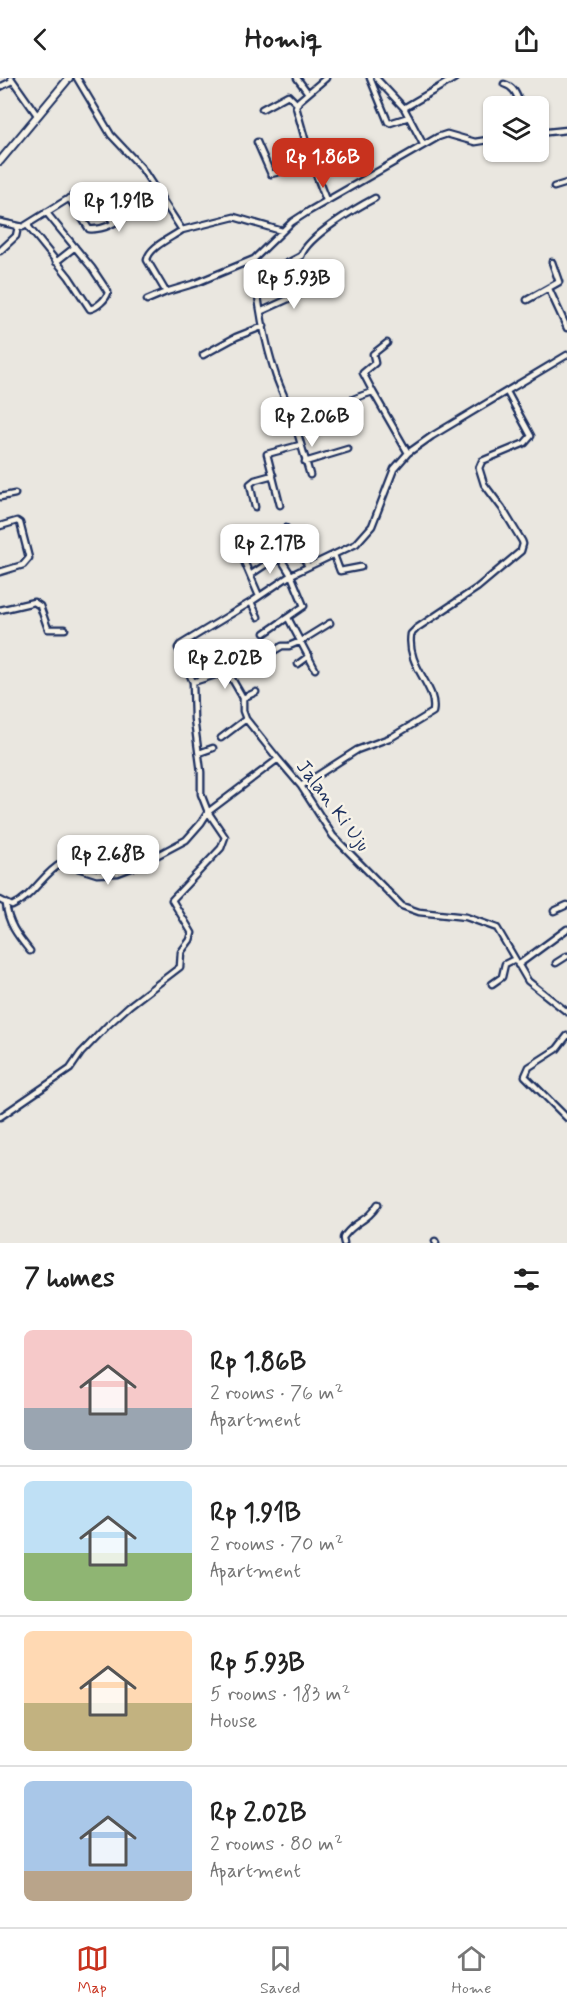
<!DOCTYPE html>
<html lang="en">
<head>
<meta charset="utf-8">
<style>
  :root { --surface:#fff; --page:#f6f6f6; --text:#222; --muted:#767676; --line:#e0e0e0; --accent:#c8321e }
  body { margin:0; font-family:Mynerve,sans-serif; background:var(--page); color:var(--text); height:100vh; display:flex; flex-direction:column; font-size:22px; white-space:nowrap }
  * { box-sizing:border-box; margin:0 }
  p { font-size:20px; color:var(--muted) }
  .icon { flex:none; width:33px; height:33px; fill:none; stroke:currentColor; stroke-width:2; stroke-linecap:round; stroke-linejoin:round }
  .map { position:relative; height:1165px; overflow:hidden }
  .panel { display:flex; flex-direction:column; background:var(--surface); flex:1 }
  .panel>* { flex:none }
  .buttons { position:absolute; left:483px; top:18px; display:grid; gap:12px }
  .buttons a { display:grid; place-items:center; width:66px; height:66px; border-radius:9px; background:var(--surface); box-shadow:0 2px 4px #0004; font-size:30px }
  .price { position:absolute; translate:-50% -51px; padding:0 14px; border-radius:12px; background:#fff; color:#222; font-size:20px; line-height:39px; filter:drop-shadow(0 2px 3px #0008) }
  .price::after { content:''; position:absolute; left:50%; top:36px; width:18px; height:14px; margin-left:-9px; background:inherit; clip-path:polygon(0 0,100% 0,50% 100%) }
  .price.selected { background:var(--accent); color:#fff }
  ul { padding:0; list-style:none }
  li { display:flex; align-items:center; gap:18px; height:150px; padding:0 24px }
  li+li { border-top:2px solid var(--line) }
  li span { display:grid; place-items:center; flex:none; width:168px; height:120px; border-radius:9px; color:#555 }
  li>.icon { margin-inline-start:auto }
  span .icon { width:72px; height:72px; fill:#fffc; stroke-width:1 }
  li b { font-size:26px }
  h2 { display:flex; justify-content:space-between; align-items:center; height:72px; padding:0 24px; font-size:26px }
  header { display:flex; justify-content:space-between; align-items:center; height:78px; padding:0 24px; background:var(--surface); font-size:27px; font-weight:800 }
  .tab-bar { display:flex; justify-content:space-around; align-items:center; height:84px; border-top:2px solid var(--line); background:var(--surface); font-size:16px; color:var(--muted) }
  .tab-bar a { display:grid; justify-items:center; gap:3px }
  .tab-bar .selected { color:var(--accent) }
  .map>svg:first-child { display:block }
  .lines { fill:none; stroke-linecap:round; stroke-linejoin:round }
  .street-casing { stroke:#1b2f5e; stroke-width:9 }
  .secondary-casing { stroke:#1b2f5e; stroke-width:10 }
  .street { stroke:#f7f3e8; stroke-width:4.5 }
  .secondary { stroke:#f7f3e8; stroke-width:6 }
  .labels { text-anchor:middle; stroke-width:5; stroke-linejoin:round; paint-order:stroke }
  .street-label { font-size:20px; fill:#1b2f5e; stroke:#f7f3e8 }
</style>
</head>
<body>
<header><svg class="icon" aria-label="back" viewBox="0 0 24 24"><path d="M15 5l-7 7 7 7"/></svg>Homiq<svg class="icon" aria-label="share" viewBox="0 0 24 24"><path d="M12 15V3M7 8l5-5 5 5M5 13v7h14v-7"/></svg></header>
<div class="map">
<svg width="567" height="1165" viewBox="0 0 567 1165">
  <rect width="100%" height="100%" fill="#eae7e0"/>
  <filter id="ink" filterUnits="userSpaceOnUse"><feTurbulence type="fractalNoise" baseFrequency=".0167" numOctaves="2"/><feDisplacementMap in="SourceGraphic" scale="12" xChannelSelector="R" yChannelSelector="G"/><feConvolveMatrix kernelMatrix="1 2 1 2 8 2 1 2 1" color-interpolation-filters="sRGB"/></filter>
  <g filter="url(#ink)">
    <g class="lines">
      <defs>
        <path id="street" d="M11,0L37,37
          M77,0L111,57L141,89L182,152L234,139L282,153
          M297,0L308,15
          M370,0L388,44L390,45L409,39
          M376,0L404,30L423,66
          M504,6C515,9 517,18 521,28
          M0,9L12,3
          M404,30L455,0
          M262,31L288,17L297,26
          M538,55L567,52
          M257,64L271,96L312,86
          M554,109L567,105
          M69,120L89,151C110,153 124,137 142,127
          M326,122L312,86L296,29L299,23L326,0
          M100,125L114,145
          M106,134H128
          M0,144L23,149L84,111
          M27,147L69,199L90,231C96,230 107,221 108,214L92,190L46,134
          M0,173L16,158L18,149
          M254,181C257,219 264,262 276,298C282,315 290,330 295,346C322,339 346,321 373,314L408,375
          M56,184L75,169
          M255,202L301,178C308,158 356,130 375,120
          M549,211L567,250
          M166,214L147,182C149,169 171,160 182,152
          M147,222L166,214L196,205L254,181L292,144L309,133L438,59L447,56L475,64L494,61
          M527,222L559,204L552,184
          M262,233L317,208
          M203,277L236,259L264,248
          M373,314L363,295L375,285L373,276L387,265
          M295,346L310,397
          M305,384L348,371
          M0,419L15,416
          M280,427L267,376L300,367
          M255,429L250,406L255,402L273,397
          M0,448L17,443L20,445L29,480L23,487L0,494
          M286,450L308,488
          M238,469L259,518
          M334,477L340,493L361,489
          M250,497L265,487L281,481L291,497L304,528L265,555
          M251,524L258,539
          M0,532L34,524L40,528L48,551H65
          M288,540L315,591
          M254,585L282,568H289L301,563L330,545
          M298,586L309,578
          M187,588L214,577
          M228,594L243,620
          M193,604L234,591
          M246,641L243,633V620L256,614
          M221,660L246,641L278,681
          M199,675L213,670
          M301,708L357,672L392,659L433,634C438,608 406,590 411,556L417,550L477,510L521,473L523,466L522,463L502,430L484,406L479,390L482,383L525,365L531,358L507,314
          M0,822L12,828C33,819 43,795 62,785L97,796L118,795L139,787L186,762L201,745L208,734L201,716V694L194,641L193,604L178,570L180,567L251,524L291,497L356,466L372,448L394,391L408,375L432,358L567,277
          M6,826C8,846 18,858 30,873
          M554,833L567,827
          M556,885L567,878
          M518,887L567,851
          M492,906L502,899L505,886L515,881
          M567,958L557,971L529,989L525,998L567,1040
          M0,1039L70,991L81,975L108,947L129,928L180,889L181,874L190,862L192,855L172,822L221,770L225,759L208,734L278,681L301,708L333,758L402,828L419,834L466,839L497,850L528,903L567,934
          M435,1163L436,1165
          M344,1165C343,1160 342,1160 346,1156C356,1143 368,1143 378,1126"/>
        <path id="secondary" d="M0,83L69,0"/>
      </defs>
      <!-- street casing -->
      <use href="#street" class="street-casing"/>
      <!-- secondary casing -->
      <use href="#secondary" class="secondary-casing"/>
      <!-- street -->
      <use href="#street" class="street"/>
      <!-- secondary -->
      <use href="#secondary" class="secondary"/>
    </g>
  </g>
  <g class="labels">
    <!-- street labels -->
    <g class="street-label">
      <text transform="translate(334 727) rotate(53)" y="7">Jalan Ki Uju</text>
    </g>
  </g>
</svg>
<div class="buttons">
<a><svg class="icon" aria-label="layers" viewBox="0 0 24 24"><path d="M12 4l9 5-9 5-9-5zM3 14l9 5 9-5"/></svg></a>
</div>
<b class="price selected" style="left:323px;top:111px">Rp 1.86B</b>
<b class="price" style="left:119px;top:155px">Rp 1.91B</b>
<b class="price" style="left:294px;top:232px">Rp 5.93B</b>
<b class="price" style="left:312px;top:370px">Rp 2.06B</b>
<b class="price" style="left:270px;top:497px">Rp 2.17B</b>
<b class="price" style="left:225px;top:612px">Rp 2.02B</b>
<b class="price" style="left:108px;top:808px">Rp 2.68B</b>
</div>
<section class="panel">
<h2>7 homes<svg class="icon" aria-label="filters" viewBox="0 0 24 24"><path d="M4 7h16M4 17h16"/><circle cx="9" cy="7" r="2"/><circle cx="15" cy="17" r="2"/></svg></h2>
<ul>
<li><span style="background:linear-gradient(#f6c9c9 65%,#9aa5b1 0)"><svg class="icon" aria-label="home" viewBox="0 0 24 24"><path d="M3 11l9-7 9 7M6 9v11h12V9"/></svg></span><div><b>Rp 1.86B</b><p>2 rooms · 76 m²</p><p>Apartment</p></div></li>
<li><span style="background:linear-gradient(#bfe0f5 60%,#8fb573 0)"><svg class="icon" aria-label="home" viewBox="0 0 24 24"><path d="M3 11l9-7 9 7M6 9v11h12V9"/></svg></span><div><b>Rp 1.91B</b><p>2 rooms · 70 m²</p><p>Apartment</p></div></li>
<li><span style="background:linear-gradient(#ffd9b3 60%,#c2b280 0)"><svg class="icon" aria-label="home" viewBox="0 0 24 24"><path d="M3 11l9-7 9 7M6 9v11h12V9"/></svg></span><div><b>Rp 5.93B</b><p>5 rooms · 183 m²</p><p>House</p></div></li>
<li><span style="background:linear-gradient(#a9c7e8 75%,#b9a48a 0)"><svg class="icon" aria-label="home" viewBox="0 0 24 24"><path d="M3 11l9-7 9 7M6 9v11h12V9"/></svg></span><div><b>Rp 2.02B</b><p>2 rooms · 80 m²</p><p>Apartment</p></div></li>
</ul>
</section>
<nav class="tab-bar">
<a class="selected"><svg class="icon" aria-label="map" viewBox="0 0 24 24"><path d="M3 6l6-2 6 2 6-2v14l-6 2-6-2-6 2zM9 4v14M15 6v14"/></svg>Map</a>
<a><svg class="icon" aria-label="saved" viewBox="0 0 24 24"><path d="M7 4h10v16l-5-4-5 4z"/></svg>Saved</a>
<a><svg class="icon" aria-label="home" viewBox="0 0 24 24"><path d="M3 11l9-7 9 7M6 9v11h12V9"/></svg>Home</a>
</nav>
</body>
</html>
